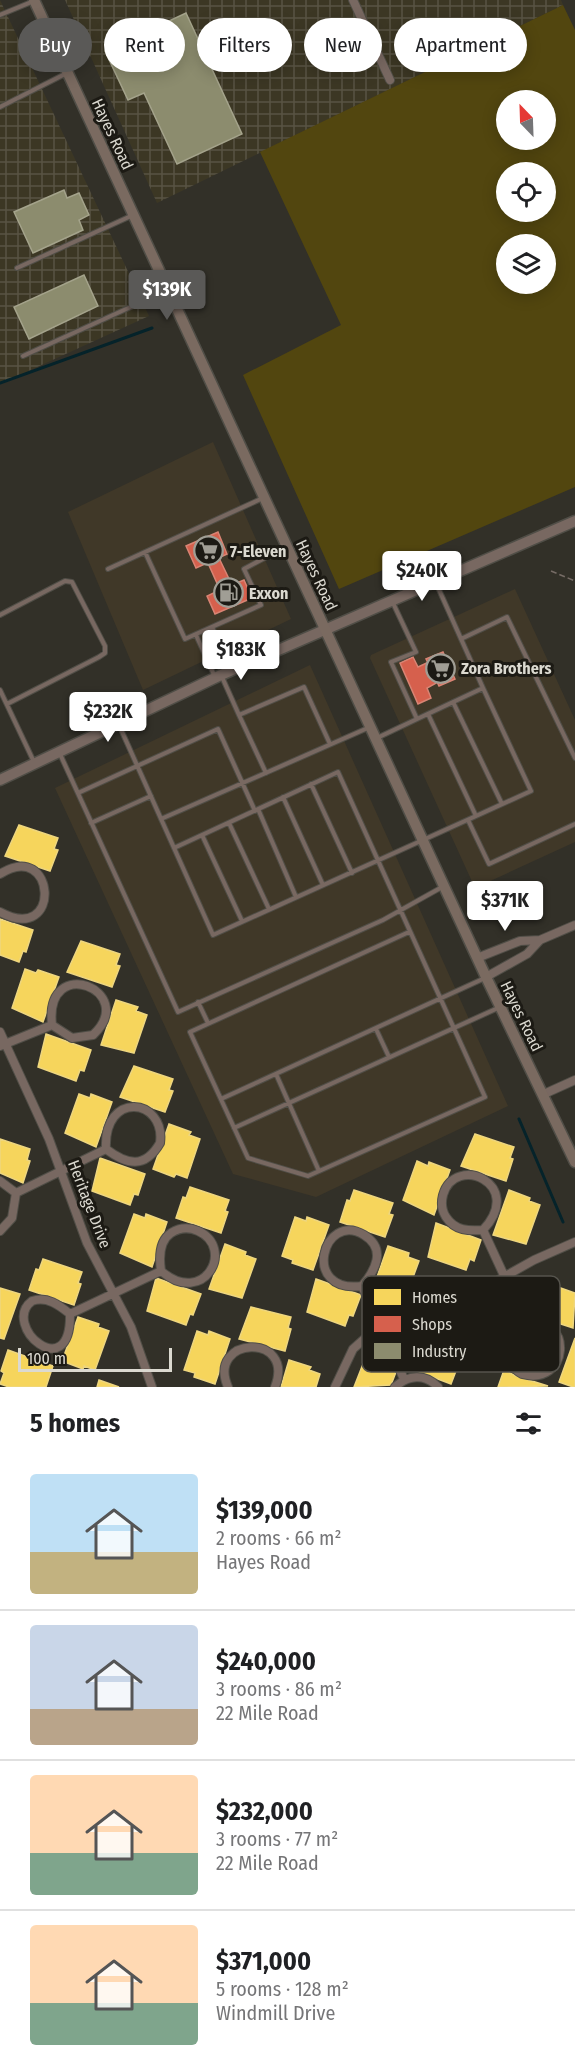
<!DOCTYPE html>
<html lang="en">
<head>
<meta charset="utf-8">
<style>
  :root { --surface:#fff; --page:#f6f6f6; --text:#202124; --muted:#757577; --line:#e0e0e0; --accent:#5a5957 }
  body { margin:0; font-family:"Fira Sans Condensed",sans-serif; background:var(--page); color:var(--text); height:100vh; display:flex; flex-direction:column; font-size:22px; white-space:nowrap }
  * { box-sizing:border-box; margin:0 }
  p { font-size:20px; color:var(--muted) }
  .icon { flex:none; width:33px; height:33px; fill:none; stroke:currentColor; stroke-width:2; stroke-linecap:round; stroke-linejoin:round }
  .map { position:relative; height:1387px; overflow:hidden }
  .sheet { display:flex; flex-direction:column; background:var(--surface); flex:1 }
  .sheet>* { flex:none }
  .hud { position:absolute; left:18px; top:18px; width:540px; height:54px; display:flex; gap:12px }
  .needle { width:39px; rotate:337deg }
  .buttons { position:absolute; left:496px; top:90px; display:grid; gap:12px }
  .buttons a { display:grid; place-items:center; width:60px; height:60px; border-radius:50%; background:var(--surface); box-shadow:0 3px 15px #0003; font-size:30px }
  .scale { position:absolute; left:18px; bottom:15px; width:154px; box-sizing:border-box; padding-left:6px; border:3px solid #dbd9d0; border-top:0; font-size:16px; line-height:21px; white-space:nowrap; color:#dbd9d0; -webkit-text-stroke:4px #1c1a14; paint-order:stroke }
  .price { position:absolute; translate:-50% -51px; padding:0 14px; border-radius:6px; background:#fff; color:#222; font-size:20px; line-height:39px; filter:drop-shadow(0 2px 3px #0008) }
  .price::after { content:''; position:absolute; left:50%; top:36px; width:18px; height:14px; margin-left:-9px; background:inherit; clip-path:polygon(0 0,100% 0,50% 100%) }
  .price.active { background:var(--accent); color:#fff }
  ul { padding:0; list-style:none }
  li { display:flex; align-items:center; gap:18px; height:150px; padding:0 30px }
  li+li { border-top:2px solid var(--line) }
  li span { display:grid; place-items:center; flex:none; width:168px; height:120px; border-radius:6px; color:#555 }
  li>.icon { margin-inline-start:auto }
  span .icon { width:72px; height:72px; fill:#fffc; stroke-width:1 }
  li b { font-size:26px }
  h2 { display:flex; justify-content:space-between; align-items:center; height:72px; padding:0 30px; font-size:26px }
  .chip { padding:0 21px; border-radius:27px; background:var(--surface); box-shadow:0 3px 15px #0003; font-size:21px; line-height:54px }
  .chip.active { background:var(--accent); color:#fff }
  .map>svg:first-child { display:block }
  .commercial { fill:#403828 }
  .industrial { fill:url(#industrial-grid) }
  .grass { fill:#52460f; fill-rule:evenodd }
  .homes { fill:#f6d55c; stroke:#eed67f; stroke-width:1.5 }
  .shops { fill:#d6604d; stroke:#d88474; stroke-width:1.5 }
  .industry { fill:#8c8c6e; stroke:#a4a38b; stroke-width:1.5 }
  .lines { fill:none; stroke-linecap:round; stroke-linejoin:round }
  .stream { stroke:#05232a; stroke-width:3 }
  .service-casing { stroke:#504e47; stroke-width:6 }
  .minor-casing { stroke:#504e47; stroke-width:10 }
  .tertiary-casing { stroke:#504e47; stroke-width:13 }
  .secondary-casing { stroke:#504e47; stroke-width:13 }
  .path { stroke:#766c66; stroke-width:1.5; stroke-dasharray:6 3; stroke-linecap:butt }
  .service { stroke:#786861; stroke-width:4 }
  .minor { stroke:#786861; stroke-width:8 }
  .tertiary { stroke:#786861; stroke-width:10 }
  .secondary { stroke:#7a6a60; stroke-width:10 }
  .labels { text-anchor:middle; stroke-width:6; stroke-linejoin:round; paint-order:stroke }
  .street-label { font-size:16px; fill:#dbd9d0; stroke:#1c1a14 }
  .poi-label { font-size:16px; font-weight:bold; fill:#dbd9d0; stroke:#1c1a14; text-anchor:start }
  .key { fill:#1c1a14; stroke:#55534c; stroke-width:1.5 }
  .key-label { font-size:16px; fill:#dbd9d0 }
</style>
</head>
<body>
<div class="map">
<svg width="575" height="1387" viewBox="0 0 575 1387">
  <defs>
    <pattern id="industrial-grid" width="8" height="8" patternUnits="userSpaceOnUse" patternTransform="scale(1.5)"><rect width="8" height="8" fill="#3c3724"/><path d="M0 4h8M4 0v8" fill="none" stroke="#585343"/></pattern>
  </defs>
  <rect width="100%" height="100%" fill="#323028"/>
  <!-- commercial -->
  <path class="commercial" d="M213,442L291,619L143,690L68,512Z
    M515,589L575,720V842L475,888L370,658L371,655Z
    M310,665L508,1106L316,1197L233,1174L55,788Z"/>
  <!-- industrial -->
  <path class="industrial" d="M0,0L149,316L0,384Z
    M65,0H561L563,5L157,203Z"/>
  <!-- grass -->
  <path class="grass" d="M563,5L575,30V487L339,589L243,375L341,325L260,152ZM507,100H546V140H507ZM507,172H546V212H507ZM507,244H546V284H507Z"/>
  <!-- homes -->
  <path class="homes" d="M19,825L58,838L54,849L58,850L50,871L5,856Z
    M0,919L33,930L26,952L23,951L19,962L0,955Z
    M81,941L120,954L116,965L120,966L112,987L67,972Z
    M25,969L36,973L38,970L59,977L43,1022L12,1008Z
    M116,1000L138,1007L136,1011L147,1015L134,1053L101,1045Z
    M46,1034L91,1050L84,1071L80,1070L76,1081L38,1067Z
    M134,1066L173,1079L169,1090L173,1091L165,1112L120,1097Z
    M79,1094L90,1098L91,1094L112,1102L96,1147L65,1133Z
    M169,1124L191,1132L189,1135L200,1139L187,1178L176,1174L174,1177L153,1169Z
    M475,1134L514,1147L510,1158L513,1159L506,1181L461,1166Z
    M0,1139L30,1149L27,1160L30,1161L23,1183L0,1173Z
    M100,1158L145,1174L138,1195L134,1194L130,1205L92,1191Z
    M417,1161L428,1166L429,1162L450,1170L434,1215L403,1200Z
    M190,1187L229,1200L225,1211L228,1212L221,1233L176,1218L183,1197L186,1198Z
    M354,1190L393,1203L389,1214L393,1215L385,1237L340,1222L347,1200L350,1201Z
    M509,1190L530,1198L529,1201L540,1205L526,1244L493,1235Z
    M134,1214L145,1218L146,1214L167,1222L152,1267L120,1253Z
    M295,1217L306,1221L307,1217L329,1225L313,1270L292,1263L293,1260L282,1256Z
    M436,1223L481,1240L474,1261L470,1259L466,1270L428,1257Z
    M225,1244L246,1252L245,1255L256,1259L242,1298L209,1289Z
    M388,1246L409,1253L408,1257L419,1261L405,1299L372,1291Z
    M43,1259L82,1272L78,1283L81,1284L74,1305L29,1290L36,1269L39,1270Z
    M156,1278L201,1294L193,1315L190,1314L186,1325L147,1311Z
    M316,1279L361,1295L353,1316L349,1315L345,1326L307,1312Z
    M541,1281L575,1293L573,1328L527,1313Z
    M0,1288L20,1294L4,1339L0,1338Z
    M251,1307L291,1317L288,1328L291,1329L285,1351L239,1339Z
    M78,1317L99,1324L98,1327L109,1331L95,1370L84,1366L83,1369L62,1361Z
    M197,1331L208,1335L209,1331L230,1339L215,1384L194,1377L195,1373L184,1370Z
    M422,1336L460,1351L456,1361L459,1363L451,1384L406,1367Z
    M575,1338V1387H573L559,1382Z
    M8,1350L53,1366L46,1387H9L0,1384L4,1373L1,1371Z
    M289,1360L311,1367L309,1370L320,1374L316,1387H281Z
    M363,1364L373,1368L375,1364L396,1372L391,1385L354,1387Z
    M504,1370L516,1376L548,1386L498,1387Z
    M99,1380L119,1387H97Z"/>
  <!-- shops -->
  <path class="shops" d="M218,532L227,554L196,568L186,546Z
    M219,558L232,585L244,580L252,598L215,614L207,596L220,590L208,563Z
    M443,652L455,679L439,686L426,659Z
    M413,657L418,667L431,661L440,681L427,688L431,698L418,704L400,663Z"/>
  <!-- industry -->
  <path class="industry" d="M186,13L242,134L177,164L144,93L128,100L105,51Z
    M445,24L451,38L438,44L431,31Z
    M64,190L67,198L79,193L89,215L79,220L83,230L33,253L14,212Z
    M84,275L98,306L29,339L14,307Z"/>
  <g class="lines">
    <!-- stream -->
    <path class="stream" d="M0,383L152,328
      M519,1119L563,1222"/>
    <defs>
      <path id="service" d="M0,15L34,1
        M0,107L67,73
        M17,268L131,216
        M23,356L168,290
        M145,552L185,639L261,605L244,569L285,547
        M108,569L263,498
        M0,615L65,581L72,582L105,646V653L99,657L7,704
        M212,627L231,669
        M196,635L215,677
        M461,639L507,617L575,758
        M222,677L239,715L304,687L330,744
        M0,690L34,762
        M453,702L502,804
        M239,715L266,773
        M417,719L483,688L436,583
        M119,725L213,935L476,816L428,714
        M377,738L417,719L391,662L416,652L393,603
        M60,754L178,1012L383,920L444,886
        M311,784L352,873
        M78,793L218,729L255,811
        M283,797L323,885
        M258,809L296,897
        M476,816L531,791L483,688
        M161,819L370,727
        M468,820L489,864L575,824
        M91,823L151,796
        M229,823L269,909
        M202,835L242,921
        M174,848L338,772L485,1097L308,1176L248,1158L190,1032L409,932
        M198,1002L208,1023
        M376,1029L389,1057
        M276,1074L319,1171
        M221,1099L485,978
        M234,1128L498,1008"/>
      <path id="minor" d="M353,0L390,80
        M0,874C56,838 63,946 0,912
        M477,958L520,941L540,940L575,925
        M486,977L527,954L540,940
        M0,1032L49,1139L87,1243L131,1327L152,1387
        M0,1046L52,1025L72,1038L93,1035C140,991 44,952 52,1025
        M544,1094L575,1080
        M0,1181L16,1193
        M16,1193L106,1149C127,1165 145,1169 160,1143C166,1098 103,1090 106,1149
        M483,1230C469,1231 455,1231 446,1217C442,1211 441,1203 443,1195C455,1153 526,1184 483,1230L526,1323C513,1336 499,1361 522,1374C569,1387 575,1315 526,1323
        M0,1231L12,1218L16,1193
        M362,1286C300,1294 323,1210 364,1235C387,1249 375,1271 362,1286L404,1379
        M70,1314C71,1387 0,1325 32,1301C47,1296 59,1305 70,1314L161,1271C204,1308 236,1248 198,1231C189,1227 179,1228 171,1233C159,1241 159,1257 161,1271
        M228,1387C206,1336 296,1332 275,1387
        M335,1387L353,1349L380,1325L452,1306L534,1260L575,1242
        M395,1387C408,1375 425,1373 438,1387"/>
      <path id="tertiary" d="M0,780L221,675L575,521"/>
      <path id="secondary" d="M34,0L486,977L575,1162"/>
    </defs>
    <!-- service casing -->
    <use href="#service" class="service-casing"/>
    <!-- minor casing -->
    <use href="#minor" class="minor-casing"/>
    <!-- tertiary casing -->
    <use href="#tertiary" class="tertiary-casing"/>
    <!-- secondary casing -->
    <use href="#secondary" class="secondary-casing"/>
    <!-- path -->
    <path class="path" d="M551,571L575,581"/>
    <!-- service -->
    <use href="#service" class="service"/>
    <!-- minor -->
    <use href="#minor" class="minor"/>
    <!-- tertiary -->
    <use href="#tertiary" class="tertiary"/>
    <!-- secondary -->
    <use href="#secondary" class="secondary"/>
  </g>
  <!-- icons -->
  <defs>
    <symbol id="supermarket-ring" viewBox="-11 -11 22 22"><circle r="9.5" fill="#1c1a14" stroke="#a09e95" stroke-width="1.5"/><path d="M-6-5.5h2.5l.6 2H6L4.5 2H-2.5L-4.4-4H-6ZM-1.5 3.2a1.3 1.3 0 1 0 .1 0ZM3 3.2a1.3 1.3 0 1 0 .1 0Z" fill="#a09e95"/></symbol>
    <symbol id="fuel-ring" viewBox="-11 -11 22 22"><circle r="9.5" fill="#1c1a14" stroke="#a09e95" stroke-width="1.5"/><path d="M-5.5-6h7V0h2V4h1.3V-2.5L3-4.5l.8-.8L6-3V5H2.5V1h-1V6h-7ZM-4.2-4.7v3.2H.2V-4.7Z" fill="#a09e95"/></symbol>
  </defs>
  <g fill-rule="evenodd">
    <use href="#supermarket-ring" x="192" y="534" width="33" height="33"/>
    <use href="#fuel-ring" x="212" y="576" width="33" height="33"/>
    <use href="#supermarket-ring" x="424" y="652" width="33" height="33"/>
  </g>
  <g class="labels">
    <!-- street labels -->
    <g class="street-label">
      <text transform="translate(113 134) rotate(65)" y="6">Hayes Road</text>
      <text transform="translate(317 575) rotate(65)" y="6">Hayes Road</text>
      <text transform="translate(522 1016) rotate(64)" y="6">Hayes Road</text>
      <text transform="translate(90 1204) rotate(69)" y="6">Heritage Drive</text>
    </g>
    <!-- poi labels -->
    <g class="poi-label">
      <text x="230" y="557">7-Eleven</text>
      <text x="249" y="599">Exxon</text>
      <text x="461" y="674">Zora Brothers</text>
    </g>
  </g>
  <!-- legend -->
  <rect x="362" y="1276" width="198" height="96" rx="9" class="key"/>
  <rect x="374" y="1289" width="27" height="16" fill="#f6d55c"/>
  <rect x="374" y="1316" width="27" height="16" fill="#d6604d"/>
  <rect x="374" y="1343" width="27" height="16" fill="#8c8c6e"/>
  <g class="key-label">
    <text x="412" y="1303">Homes</text>
    <text x="412" y="1330">Shops</text>
    <text x="412" y="1357">Industry</text>
  </g>
</svg>
<div class="buttons">
<a><svg class="needle" viewBox="-14 -14 28 28"><path d="M0-13l5 13h-10z" fill="#e53935"/><path d="M0 13l5-13h-10z" fill="#757577"/></svg></a>
<a><svg class="icon" aria-label="locate" viewBox="0 0 24 24"><circle cx="12" cy="12" r="6"/><path d="M12 2v4M12 18v4M2 12h4M18 12h4"/></svg></a>
<a><svg class="icon" aria-label="layers" viewBox="0 0 24 24"><path d="M12 4l9 5-9 5-9-5zM3 14l9 5 9-5"/></svg></a>
</div>
<div class="scale">100 m</div>
<b class="price active" style="left:167px;top:321px">$139K</b>
<b class="price" style="left:422px;top:602px">$240K</b>
<b class="price" style="left:241px;top:681px">$183K</b>
<b class="price" style="left:108px;top:743px">$232K</b>
<b class="price" style="left:505px;top:932px">$371K</b>
<div class="hud">
<a class="chip active">Buy</a>
<a class="chip">Rent</a>
<a class="chip">Filters</a>
<a class="chip">New</a>
<a class="chip">Apartment</a>
</div>
</div>
<section class="sheet">
<h2>5 homes<svg class="icon" aria-label="filters" viewBox="0 0 24 24"><path d="M4 7h16M4 17h16"/><circle cx="9" cy="7" r="2"/><circle cx="15" cy="17" r="2"/></svg></h2>
<ul>
<li><span style="background:linear-gradient(#bfe0f5 65%,#c2b280 0)"><svg class="icon" aria-label="home" viewBox="0 0 24 24"><path d="M3 11l9-7 9 7M6 9v11h12V9"/></svg></span><div><b>$139,000</b><p>2 rooms · 66 m²</p><p>Hayes Road</p></div></li>
<li><span style="background:linear-gradient(#c9d6e8 70%,#b9a48a 0)"><svg class="icon" aria-label="home" viewBox="0 0 24 24"><path d="M3 11l9-7 9 7M6 9v11h12V9"/></svg></span><div><b>$240,000</b><p>3 rooms · 86 m²</p><p>22 Mile Road</p></div></li>
<li><span style="background:linear-gradient(#ffd9b3 65%,#7fa58c 0)"><svg class="icon" aria-label="home" viewBox="0 0 24 24"><path d="M3 11l9-7 9 7M6 9v11h12V9"/></svg></span><div><b>$232,000</b><p>3 rooms · 77 m²</p><p>22 Mile Road</p></div></li>
<li><span style="background:linear-gradient(#ffd9b3 65%,#7fa58c 0)"><svg class="icon" aria-label="home" viewBox="0 0 24 24"><path d="M3 11l9-7 9 7M6 9v11h12V9"/></svg></span><div><b>$371,000</b><p>5 rooms · 128 m²</p><p>Windmill Drive</p></div></li>
</ul>
</section>
</body>
</html>
